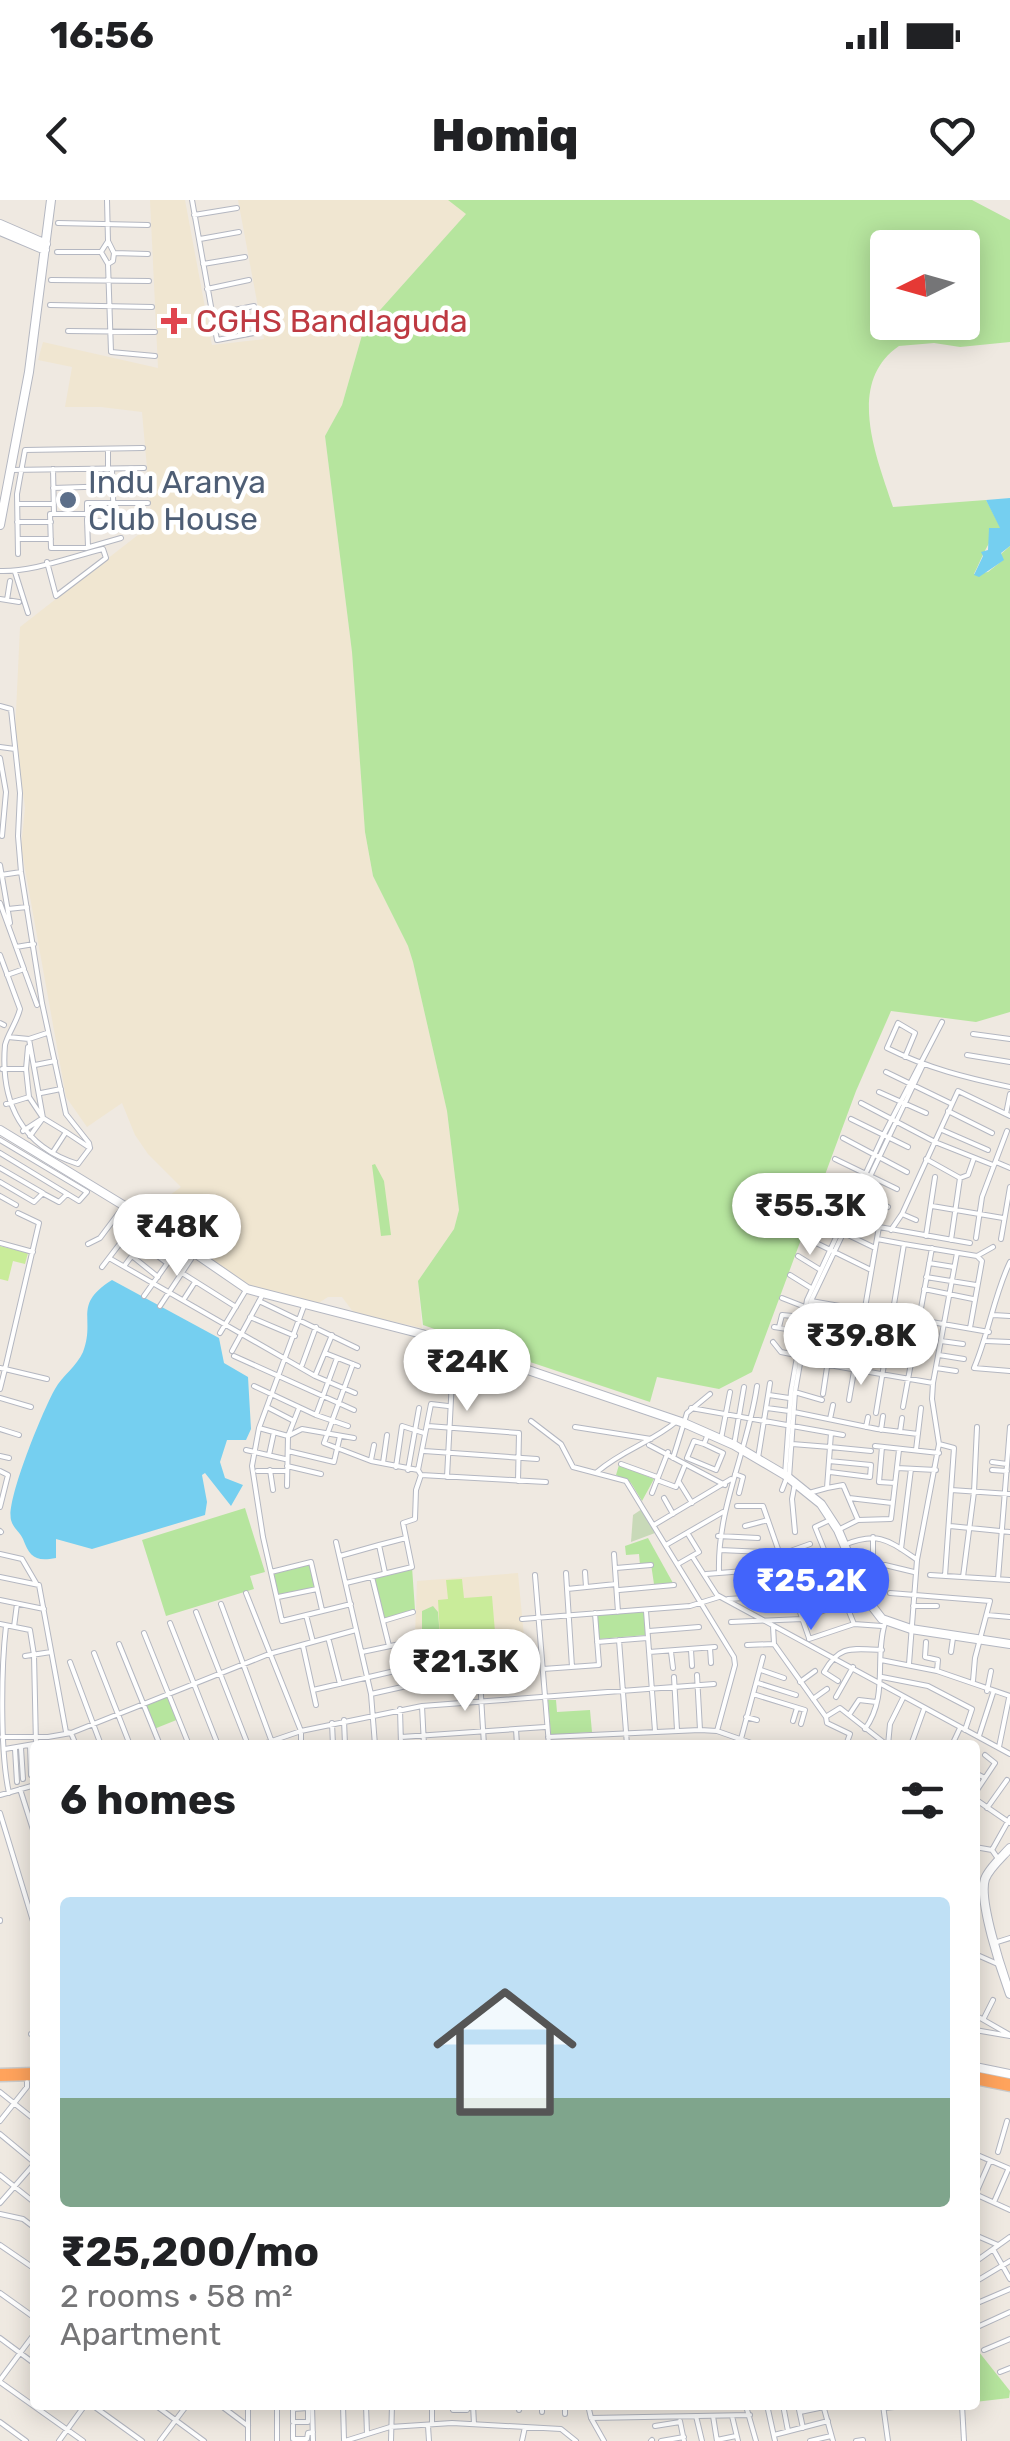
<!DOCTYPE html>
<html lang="en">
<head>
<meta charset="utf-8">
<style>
  :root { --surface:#fff; --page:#f6f6f6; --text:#202124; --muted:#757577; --line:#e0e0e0; --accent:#4264fb }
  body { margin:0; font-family:Rubik,sans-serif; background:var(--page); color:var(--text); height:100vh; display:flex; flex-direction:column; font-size:38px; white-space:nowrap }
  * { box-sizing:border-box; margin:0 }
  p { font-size:32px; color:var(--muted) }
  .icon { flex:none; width:55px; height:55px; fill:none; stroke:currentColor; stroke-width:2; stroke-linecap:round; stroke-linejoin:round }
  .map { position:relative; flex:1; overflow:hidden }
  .drawer { position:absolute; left:30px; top:1540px; width:950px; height:670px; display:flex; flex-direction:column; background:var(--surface); border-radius:10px; box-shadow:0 5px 25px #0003 }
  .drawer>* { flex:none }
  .needle { width:65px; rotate:265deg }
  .fabs { position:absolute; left:870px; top:30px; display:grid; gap:20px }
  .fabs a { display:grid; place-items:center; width:110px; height:110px; border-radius:10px; background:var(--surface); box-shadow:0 5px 25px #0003; font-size:50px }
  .price { position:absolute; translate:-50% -85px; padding:0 22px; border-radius:35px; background:#fff; color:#222; font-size:32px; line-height:65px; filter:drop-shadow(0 2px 5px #0008) }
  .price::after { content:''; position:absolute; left:50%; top:60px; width:30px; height:22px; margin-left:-15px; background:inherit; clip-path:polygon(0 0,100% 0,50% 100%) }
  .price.active { background:var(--accent); color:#fff }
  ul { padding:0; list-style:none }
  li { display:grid; align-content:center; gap:20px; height:530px; padding:0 30px }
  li+li { border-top:2px solid var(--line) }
  li span { display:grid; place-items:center; height:310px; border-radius:10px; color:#555 }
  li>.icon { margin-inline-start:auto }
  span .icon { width:180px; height:180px; fill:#fffc; stroke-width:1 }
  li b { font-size:42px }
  h2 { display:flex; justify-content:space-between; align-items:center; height:120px; padding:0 30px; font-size:42px }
  .status { display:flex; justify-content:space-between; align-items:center; height:70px; padding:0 50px; background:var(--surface); direction:ltr }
  .status svg { height:28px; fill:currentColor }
  header { display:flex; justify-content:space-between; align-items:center; height:130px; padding:0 30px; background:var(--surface); font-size:45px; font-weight:800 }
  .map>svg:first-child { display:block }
  .education { fill:#f0e6d1 }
  .green { fill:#b6e59e; fill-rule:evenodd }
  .cemetery { fill:#c8d9b8 }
  .pitch { fill:#c9ec9a }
  .water { fill:#75cff0 }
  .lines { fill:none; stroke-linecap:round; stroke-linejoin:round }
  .street-casing { stroke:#b4b7c1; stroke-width:6 }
  .secondary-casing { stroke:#b4b7c1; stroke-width:10 }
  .highway-casing { stroke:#c9c9c9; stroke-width:15 }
  .street { stroke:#fff; stroke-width:4 }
  .secondary { stroke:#fff; stroke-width:8 }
  .highway { stroke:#ffa35c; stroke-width:12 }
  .health-dot { fill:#e0444e; stroke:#fff; stroke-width:4 }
  .service-dot { fill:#5c6f8a; stroke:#fff; stroke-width:4 }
  .labels { text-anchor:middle; stroke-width:9; stroke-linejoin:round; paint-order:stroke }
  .health-label { font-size:32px; fill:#be3a42; stroke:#fff; text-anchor:start }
  .service-label { font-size:32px; fill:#4e5e75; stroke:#fff; text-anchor:start }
</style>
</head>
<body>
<div class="status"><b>16:56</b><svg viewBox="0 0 49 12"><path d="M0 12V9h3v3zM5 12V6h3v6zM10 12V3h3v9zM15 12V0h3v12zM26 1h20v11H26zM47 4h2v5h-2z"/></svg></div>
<header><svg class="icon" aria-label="back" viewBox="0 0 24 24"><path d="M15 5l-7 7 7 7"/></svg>Homiq<svg class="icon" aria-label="heart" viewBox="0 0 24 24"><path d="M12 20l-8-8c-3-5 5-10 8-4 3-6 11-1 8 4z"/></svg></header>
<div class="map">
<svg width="1010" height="2241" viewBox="0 0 1010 2241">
  <rect width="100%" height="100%" fill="#efe9e1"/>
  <!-- education -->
  <path class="education" d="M150,0H185L212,145L264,139L238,0H448L467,13L364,128L342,205L325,236L352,452L365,632L373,676L408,746L413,762L447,911L459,1010L454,1029L418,1081L422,1128L354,1113L342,1097H328L317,1104L246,1084L213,1061L211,1054L204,1049L197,1050L156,1020L161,1012L156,1005L181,987L148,954L135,935L122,903L87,927L66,897L21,647L25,608L15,533L20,427L152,324L142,212L101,207H65L72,167L38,160L43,142L158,168Z
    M518,1373L528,1480L413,1488L417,1381Z"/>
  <!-- green -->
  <path class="green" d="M448,0H972L1010,20V142L960,147L934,143L899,146C845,183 877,258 893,307L986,300L1001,328C988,340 982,358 974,374L988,372L1003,360L1001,354L1010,346V812L976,822L891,811L856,891L752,1172L719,1189L657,1177L650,1202L527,1161L519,1151L512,1156L423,1125L418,1081L454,1029L459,1010L447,911L413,762L408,746L373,676L365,632L352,452L325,236L342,205L364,128L466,14ZM888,48H962V122H888Z
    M375,964L384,981L391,1035L381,1036L372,965Z
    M813,1105L833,1109L830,1127L809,1124Z
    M894,1131L913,1134L910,1153L890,1149Z
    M619,1265L654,1279L642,1301L631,1283L616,1275Z
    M245,1308L265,1372L250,1376L254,1389L166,1416L142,1340Z
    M648,1338L673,1383L654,1384L651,1364L640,1365L639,1354L626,1355L625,1346Z
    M311,1362L317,1389L278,1398L271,1372Z
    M412,1367L415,1410L383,1421L372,1377Z
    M433,1406L438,1412L440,1438L422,1439V1411Z
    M644,1411L646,1435L599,1439L597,1415Z
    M169,1495L179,1519L154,1529L144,1505Z
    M548,1500H556L557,1512L590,1510L592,1532L551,1535Z
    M975,2147L1010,2191L1009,2198L975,2202Z"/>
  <!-- cemetery -->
  <path class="cemetery" d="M642,1309L655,1333L631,1342L633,1315Z"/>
  <!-- pitch -->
  <path class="pitch" d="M0,1046L28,1053L25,1064L13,1061L8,1081L0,1079Z
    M462,1379L464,1398L492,1396L495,1432L440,1436L438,1400L448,1399L446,1380Z"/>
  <!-- water -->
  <path class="water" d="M1010,298V346L1001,353L1004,360L979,377L974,375L983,356L981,352L988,350L989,328H1000L986,300Z
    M112,1080L219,1138L224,1163L248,1177L251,1229L246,1240H227L220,1262L225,1278L243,1285L231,1306L205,1273L202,1275L207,1302L205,1315L92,1349L56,1339V1358C35,1362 30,1357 23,1339C20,1332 13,1328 11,1320C6,1300 43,1210 55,1189C62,1176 77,1166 83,1152C96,1118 72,1105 112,1080Z"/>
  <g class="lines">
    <defs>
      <path id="street" d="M107,0L108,41L114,53L113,61L108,64L101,52L108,41
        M192,0L217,140L259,132
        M194,15L237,8
        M58,23L148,25
        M200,39L239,32
        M57,52H101
        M114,53L148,54
        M108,64L111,152L155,156
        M203,64L245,57
        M51,80L149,81
        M207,89L249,80
        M50,105L152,107
        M214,114L254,106
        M68,131L155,132
        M108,249V268
        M53,269L54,314H87V303H148
        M10,270L144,268
        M112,271L114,321
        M53,288L145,285
        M18,304H54
        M54,314H50L51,348H86L121,338
        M87,319L88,347
        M87,321L147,320
        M17,322H51
        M18,339H51
        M18,354L17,294L25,250L143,248
        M0,371C33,372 70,357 103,349L106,358L56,396L47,362
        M15,372L28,413
        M0,399L19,402
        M7,400L10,381
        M0,506L11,509L20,593L18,636L21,672L42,803L66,914L89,943L90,948L78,964C23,947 0,904 5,845C8,833 17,822 20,809L0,755
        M0,547L15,549
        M0,558L6,592L2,636
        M0,665L10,723
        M1,675L21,672
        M0,703L24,769L7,775
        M8,709L27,707
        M16,747L34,744
        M25,772L37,805
        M0,823L4,825
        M973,834L1010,839
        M8,837L29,839L47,833
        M29,839L43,918L30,936
        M28,847L26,869L29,897
        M967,855L1010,862
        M905,857L915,833L898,823L887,848C927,868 967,878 1010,887
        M35,865L55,861
        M2,869H26
        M886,872L952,904
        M879,892L926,913
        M41,893L61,889
        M861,903L935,942L993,965
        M6,904L29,897L43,918
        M948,911L992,933
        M1006,914L1010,894
        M851,919L908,947
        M942,930L988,950
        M23,931L43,918L66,932L53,952
        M66,932L90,948
        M843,938L907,972
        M0,940L87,992L79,1001L0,953
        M835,959L897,989
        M926,959L960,978
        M996,962L1010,968
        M0,968L43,993L34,1002L0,982
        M828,978L888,1007
        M44,994L59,1002L67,994
        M0,996L16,1005
        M820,997L879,1027L970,1043
        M932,1006L1003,1018
        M18,1013L39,1023L5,1169L47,1179
        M813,1018L875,1048
        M916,1020L902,1014L958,891L1010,916
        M891,1030L902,1014
        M127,1033L167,1063
        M926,1036L935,977
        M806,1038L871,1070
        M976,1038L982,997L1007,931
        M1001,1039L1010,987
        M951,1040L960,978L968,975L974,958
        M0,1043L33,1052
        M88,1044L100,1038L124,1006
        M904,1044L977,1056L993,1047
        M132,1056L158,1077
        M798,1056L819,1069
        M109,1058L315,1176L355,1193
        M1010,1062C994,1095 989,1133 974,1168L1010,1171
        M929,1063L954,1067
        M125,1065L140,1045
        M102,1067L141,1016
        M182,1073L236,1107
        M790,1075L811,1088
        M926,1077L976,1085
        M924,1089L973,1099
        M144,1096L181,1044
        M782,1098L805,1107
        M184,1099L195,1082
        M259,1101L357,1148
        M811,1101L989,1132
        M160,1106L193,1056
        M304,1106L259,1228L252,1266L263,1337L282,1421L351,1404
        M993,1115L1010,1116
        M250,1117L295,1136
        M774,1127L800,1131
        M779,1127L782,1115L803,1117
        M970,1128L982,1061L977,1056
        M220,1133L246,1090
        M941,1141L963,1144
        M986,1141L1010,1142
        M773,1142L781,1152L796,1155
        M232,1151L263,1094
        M325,1153L358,1166
        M939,1155L964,1159
        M234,1156L354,1210
        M800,1160L933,1183
        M353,1164L324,1243L371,1261L418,1270L421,1275L546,1282
        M302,1165L316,1127
        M0,1168L5,1169L0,1189
        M936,1168L956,1171
        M315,1176L332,1135
        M254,1186L316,1215L348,1226
        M798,1193L822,1200
        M823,1194L836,1107
        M769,1195L789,1198
        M0,1198L31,1207
        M849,1200L879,1027
        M267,1207L294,1221
        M903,1207L932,1048
        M691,1208L843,1235
        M767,1208L789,1211
        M794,1212L877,1229L918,1234
        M876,1213L904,1044L877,1039
        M316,1215L337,1158
        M830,1219L833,1205
        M531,1221L561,1244L573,1267L626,1281L734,1457L735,1465L717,1531
        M428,1226L519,1233L518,1281
        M575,1227L651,1239
        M866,1227L868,1217
        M259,1228L288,1236L302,1229L354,1238
        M0,1229L19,1235
        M881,1230L883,1216
        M900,1232L902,1218
        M831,1233L830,1247L871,1251
        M721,1239L730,1192
        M704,1244L723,1253L716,1270L687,1258L694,1241L704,1244L708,1234
        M792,1244L830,1247L827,1288L809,1293
        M939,1244L954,1248L945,1376
        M649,1245L725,1285
        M734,1245L744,1187
        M875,1246L939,1253
        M882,1247L879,1282L895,1283
        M246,1250L285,1259
        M916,1250L921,1208
        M288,1251L334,1262L340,1236
        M424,1251L537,1259
        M269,1255L274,1232
        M0,1256L9,1258
        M673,1258L687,1213L710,1194
        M758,1258L770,1183
        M371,1260L374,1245
        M829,1261L871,1265L870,1277L830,1272
        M992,1262L1007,1264
        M383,1263L387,1235
        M621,1264L657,1277
        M287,1266L321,1274
        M396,1267L402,1226L424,1233
        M897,1268L936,1270
        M270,1270L273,1290
        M408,1270L419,1208
        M418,1270L431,1204L448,1206
        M992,1270L1007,1271
        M0,1271L8,1275L0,1307
        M257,1271H287
        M597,1272C624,1249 651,1243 677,1221
        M735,1274L743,1277L739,1293
        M785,1275L791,1191L807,1100L883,936L942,822
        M447,1277L452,1180L463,1148
        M789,1278L795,1192L811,1101L923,865
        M657,1280L676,1287L685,1265
        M679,1282L692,1303
        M795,1283L792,1299L795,1332
        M287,1286L288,1236L299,1208
        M827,1288L843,1285L858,1320
        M782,1290L787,1277
        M951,1290L1010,1294
        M652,1293L668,1252
        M664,1298L673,1314
        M849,1298L892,1303
        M737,1306H763L809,1438
        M832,1319L815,1327L854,1424
        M654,1325L731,1279
        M745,1326L768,1320
        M950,1326L1010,1332
        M838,1330L858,1320L891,1319L899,1250
        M0,1331L1,1332
        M718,1336L758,1338
        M873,1337V1366
        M336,1342L371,1494L375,1545
        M379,1345L406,1338
        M666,1345L723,1312
        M844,1345C878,1331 888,1340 916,1359
        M901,1349L911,1269
        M720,1350L765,1352
        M0,1354L22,1359L36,1383
        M614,1354L618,1412
        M782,1354L810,1344
        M340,1356L379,1345L385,1373
        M692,1356L717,1395L1010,1554
        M678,1364L699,1352L688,1334
        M885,1365L914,1372
        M616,1368L651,1365
        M833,1369L851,1361
        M271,1372L311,1362L322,1410
        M585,1372L586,1387
        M719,1372C717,1307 748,1250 757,1186
        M566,1373L572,1467
        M706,1374L771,1369
        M535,1375L549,1545
        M788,1375L821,1364
        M857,1375L872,1373
        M930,1375L1010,1380
        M0,1377L39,1385L66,1532L71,1533L76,1545
        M372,1377L389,1446
        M963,1377L974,1292L977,1227
        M858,1379L871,1380
        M998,1379L1010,1227
        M346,1383L412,1367L403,1323L415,1319L416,1290L421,1275
        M866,1388L882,1389
        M567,1389L616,1384
        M619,1390L674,1385
        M246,1393L301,1531V1545
        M890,1393L990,1401L975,1458L973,1481
        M278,1397L317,1389
        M728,1399L794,1395L832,1383
        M0,1400L44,1409
        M221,1404L273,1545
        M913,1406H937
        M646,1411L655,1531
        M196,1412L248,1545
        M306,1415L313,1442
        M987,1415L1010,1417
        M522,1419L690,1406L719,1397
        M383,1421L413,1412
        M731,1422L802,1419L846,1402
        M170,1423L218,1545
        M0,1424L30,1430L34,1455L36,1545
        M6,1426C1,1470 0,1552 9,1593
        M14,1427L17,1404
        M649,1431L699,1427
        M144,1433L189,1545
        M809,1439L854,1424L882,1426
        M619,1440L627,1545
        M329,1441L340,1484
        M597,1442L647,1438
        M926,1442L925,1457L938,1460L937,1471
        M119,1444L160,1545
        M774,1444L826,1517L827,1523L850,1534L846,1545
        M747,1445L774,1444L773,1426
        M303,1446L316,1505
        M710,1448L711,1463
        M691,1450L692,1466
        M362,1452L414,1441
        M649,1452L715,1447
        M671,1452L673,1468
        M951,1452L953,1438
        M94,1453L130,1545
        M25,1456L51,1452
        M881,1460L937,1471L1010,1496
        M70,1462L101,1545
        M909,1464L917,1360L939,1244L932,1199L933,1183L957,1053
        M543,1469L599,1465L595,1413
        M761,1470L784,1478
        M697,1475L700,1530
        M674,1477L677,1530
        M882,1477L928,1486L972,1509L965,1530
        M480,1480L484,1545
        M838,1481L824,1472C840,1444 852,1449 882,1450
        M800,1482L815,1471
        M758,1483L796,1495
        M313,1490L412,1467
        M987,1491L991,1471
        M371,1494L411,1485
        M753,1494L805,1510L801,1524
        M836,1497L853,1467
        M813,1499L827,1489
        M422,1506L424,1545
        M400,1509L401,1545
        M849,1515L859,1500L876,1502
        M827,1516L840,1508L887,1545
        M746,1517L757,1520
        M344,1520L345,1545
        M793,1521L797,1508
        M332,1523L333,1545
        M516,1529L517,1545
        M865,1529C889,1496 874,1458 885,1423
        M979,1536L993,1493
        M2,1537H48L71,1533L269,1454L356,1430
        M401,1537L545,1527
        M548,1537L700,1530L717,1531L757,1545
        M741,1539L763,1457
        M30,1545L31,1575
        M260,1545L301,1531L422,1506L714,1484
        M888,1545L890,1524L903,1498
        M911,1545L924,1509
        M952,1545L960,1528
        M999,1547L1009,1498
        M21,1548L23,1579
        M5,1549L34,1544
        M15,1549L17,1582
        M975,1573L985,1578
        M20,1589L35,1636
        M975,1593L995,1563L985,1555
        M0,1595L35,1585
        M975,1599L1010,1623
        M987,1608L1007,1580
        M0,1613L35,1728
        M975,1647L992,1650L999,1660
        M992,1650L1010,1618
        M0,1720V1721
        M994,1743L1010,1738
        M975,1754L1000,1765
        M975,1815L1010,1835
        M984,1818L993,1800
        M975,1830L1010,1836
        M31,1834H35
        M0,1892L35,1920
        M0,1921L27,1887V1882
        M0,1934L35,1963
        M998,1952L1007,1921
        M975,1954L1010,1969
        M0,1975L35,2003
        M976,1993L990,1961
        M975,1994L1010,2010
        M994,2002L1008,1970
        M0,2003L35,1963
        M0,2014L23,2019L35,2028
        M975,2035L998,2045
        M0,2045L35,2069
        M993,2049L1010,2079
        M975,2062L1010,2037
        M975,2082L1010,2061
        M0,2093L35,2118
        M975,2104L1010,2089
        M975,2128L1010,2112
        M0,2138L35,2164
        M984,2150L1010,2139
        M1000,2172L1010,2168
        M0,2180L35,2133
        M0,2182L83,2241
        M92,2205L142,2241
        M155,2205L204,2241
        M220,2205L248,2226
        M248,2205V2241
        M312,2205L313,2241
        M343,2205L344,2240
        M366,2205L367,2234
        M432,2205V2224
        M451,2205L453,2210H467L468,2205H473L474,2224
        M542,2205V2212
        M588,2205L591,2218L604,2241
        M742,2205H751
        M767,2205L775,2241
        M783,2205L788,2231
        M798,2205L803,2228
        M823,2205L833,2241
        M883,2205L888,2241
        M962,2205L964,2241
        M495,2206V2205
        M746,2206L756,2241
        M308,2208V2222H293V2209L308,2208H312
        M884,2208L914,2205
        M519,2210V2205
        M800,2212L824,2207
        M565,2214V2205
        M696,2216L702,2241
        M713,2216L717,2241
        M732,2216L738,2241
        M591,2218L750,2215
        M680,2221L684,2241
        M0,2222L26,2241
        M293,2225V2239H307L308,2233L313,2232
        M428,2226L429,2241
        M655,2226L680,2222
        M774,2235L828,2221
        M717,2240L736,2236
        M59,2241L85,2205
        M160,2241L187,2205
        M277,2241V2205
        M345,2241L390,2227L452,2223L561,2229L576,2241
        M391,2241L392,2205
        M522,2241L525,2227
        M651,2241L652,2240
        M661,2241L684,2237
        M810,2241L831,2236
        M856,2241L863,2240"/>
      <path id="secondary" d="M0,24L46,44
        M0,31L45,50
        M0,325L29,172L51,0
        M0,930L141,1016L247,1089L422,1134L684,1223L734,1245L785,1275L821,1304L838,1330L868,1401L882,1419L911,1429L1010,1444
        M1010,1648C1002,1657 989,1668 985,1679C978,1700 1002,1772 1010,1794
        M975,1867L1010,1874"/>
      <path id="highway" d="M0,1875L35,1874
        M975,1878L1010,1885"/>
    </defs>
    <!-- street casing -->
    <use href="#street" class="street-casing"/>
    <!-- secondary casing -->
    <use href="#secondary" class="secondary-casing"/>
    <!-- highway casing -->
    <use href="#highway" class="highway-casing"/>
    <!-- street -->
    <use href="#street" class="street"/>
    <!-- secondary -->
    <use href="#secondary" class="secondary"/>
    <!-- highway -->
    <use href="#highway" class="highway"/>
  </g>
  <!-- markers -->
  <path class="health-dot" d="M169 106h10v10h10v10h-10v10h-10v-10h-10v-10h10z"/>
  <circle class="service-dot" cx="68" cy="300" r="10"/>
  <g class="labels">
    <!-- health labels -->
    <g class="health-label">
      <text x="196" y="132">CGHS Bandlaguda</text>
    </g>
    <!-- service labels -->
    <g class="service-label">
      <text x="88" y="293">Indu Aranya<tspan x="88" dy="37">Club House</tspan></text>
    </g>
  </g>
</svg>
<div class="fabs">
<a><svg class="needle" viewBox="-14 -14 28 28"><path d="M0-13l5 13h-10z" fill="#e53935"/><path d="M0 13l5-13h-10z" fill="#757577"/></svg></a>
</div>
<b class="price" style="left:810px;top:1058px">₹55.3K</b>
<b class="price" style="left:177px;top:1079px">₹48K</b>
<b class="price" style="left:861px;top:1188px">₹39.8K</b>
<b class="price" style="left:467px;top:1214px">₹24K</b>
<b class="price active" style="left:811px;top:1433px">₹25.2K</b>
<b class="price" style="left:465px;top:1514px">₹21.3K</b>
<section class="drawer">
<h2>6 homes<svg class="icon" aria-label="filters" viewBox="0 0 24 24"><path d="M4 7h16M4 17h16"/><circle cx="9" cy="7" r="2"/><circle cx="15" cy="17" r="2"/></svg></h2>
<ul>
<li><span style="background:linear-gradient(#bfe0f5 65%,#7fa58c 0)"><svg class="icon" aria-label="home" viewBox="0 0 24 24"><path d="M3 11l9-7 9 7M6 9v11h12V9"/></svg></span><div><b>₹25,200/mo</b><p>2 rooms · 58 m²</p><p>Apartment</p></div></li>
</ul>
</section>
</div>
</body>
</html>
